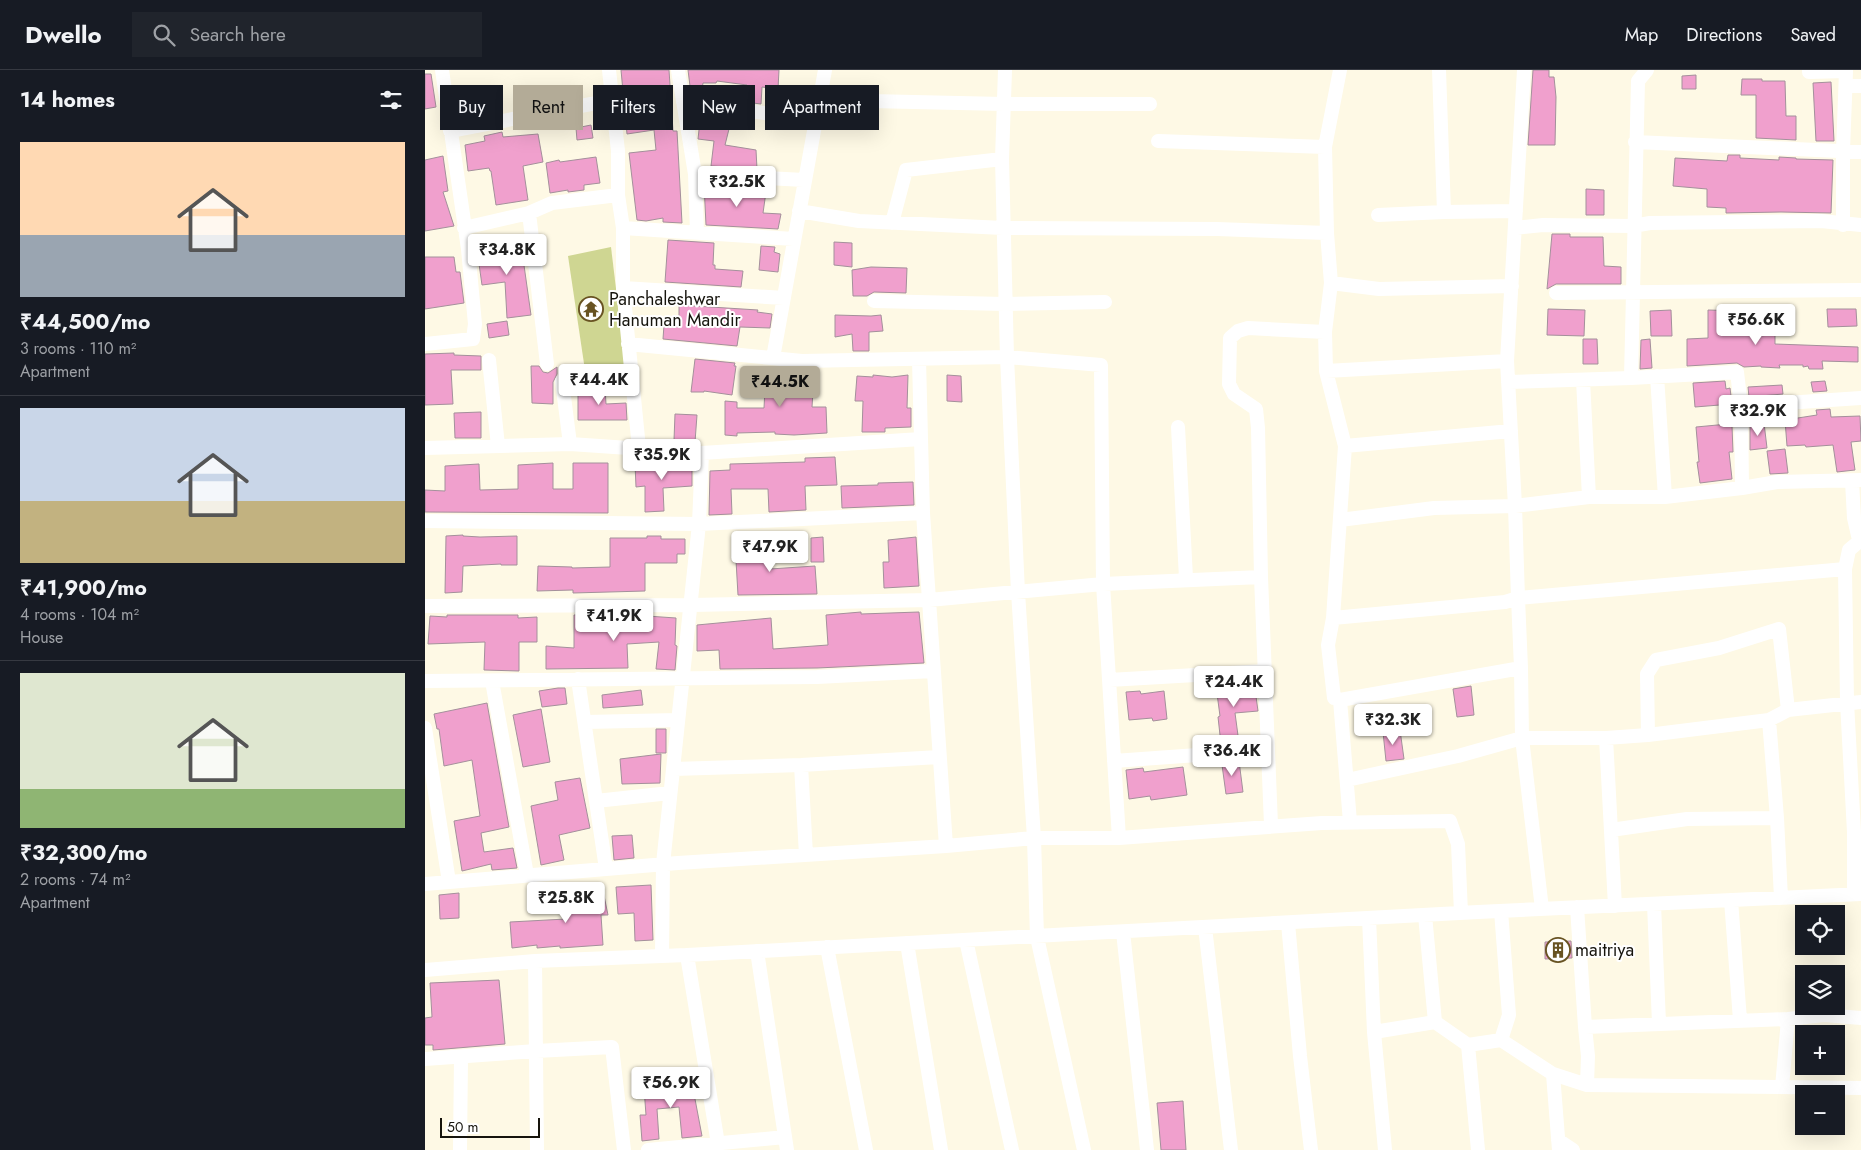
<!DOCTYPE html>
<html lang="en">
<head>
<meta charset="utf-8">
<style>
  :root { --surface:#171b24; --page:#20242c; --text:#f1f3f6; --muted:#9ea1a6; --line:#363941; --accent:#b3ab97 }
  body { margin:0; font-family:Jost,sans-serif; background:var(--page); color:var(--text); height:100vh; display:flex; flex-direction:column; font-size:19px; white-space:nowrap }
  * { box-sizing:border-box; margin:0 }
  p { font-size:16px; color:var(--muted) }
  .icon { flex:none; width:28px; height:28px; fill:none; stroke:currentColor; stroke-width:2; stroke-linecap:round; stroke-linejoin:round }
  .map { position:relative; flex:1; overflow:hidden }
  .details { display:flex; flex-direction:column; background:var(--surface); width:425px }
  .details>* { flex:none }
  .banner { position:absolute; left:15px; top:15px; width:475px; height:45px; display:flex; gap:10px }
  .fabs { position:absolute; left:1370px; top:835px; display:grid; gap:10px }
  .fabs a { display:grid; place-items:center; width:50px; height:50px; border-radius:0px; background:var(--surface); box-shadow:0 5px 20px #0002; font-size:25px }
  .scale { position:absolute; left:15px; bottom:12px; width:100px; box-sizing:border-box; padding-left:5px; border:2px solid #16140d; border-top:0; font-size:14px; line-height:18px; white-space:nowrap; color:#16140d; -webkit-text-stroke:4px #fff; paint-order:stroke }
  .price { position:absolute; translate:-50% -42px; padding:0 11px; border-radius:5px; background:#fff; color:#222; font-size:16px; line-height:32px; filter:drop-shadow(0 1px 2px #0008) }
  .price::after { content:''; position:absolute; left:50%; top:30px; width:15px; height:11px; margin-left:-8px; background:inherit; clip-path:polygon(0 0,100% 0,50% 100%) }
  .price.current { background:var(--accent); color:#111 }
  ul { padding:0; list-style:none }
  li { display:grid; align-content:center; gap:10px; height:265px; padding:0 20px }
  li+li { border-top:1px solid var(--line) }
  li span { display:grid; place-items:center; height:155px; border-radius:0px; color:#555 }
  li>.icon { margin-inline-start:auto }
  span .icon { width:90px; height:90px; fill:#fffc; stroke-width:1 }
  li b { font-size:21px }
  h2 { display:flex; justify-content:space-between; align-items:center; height:60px; padding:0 20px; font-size:21px }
  .tag { padding:0 18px; border-radius:0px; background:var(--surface); box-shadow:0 5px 20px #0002; font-size:18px; line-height:45px }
  .tag.current { background:var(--accent); color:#111 }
  header { display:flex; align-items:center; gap:30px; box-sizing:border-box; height:70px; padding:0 25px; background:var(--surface); border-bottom:1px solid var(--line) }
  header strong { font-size:24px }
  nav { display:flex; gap:28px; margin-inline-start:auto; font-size:18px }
  .search { width:350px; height:45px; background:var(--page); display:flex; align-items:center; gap:12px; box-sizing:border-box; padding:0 18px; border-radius:0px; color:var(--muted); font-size:19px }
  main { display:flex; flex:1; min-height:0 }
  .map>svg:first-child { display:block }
  .green { fill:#cfd692 }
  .building { fill:#f0a0cd; stroke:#a4909b }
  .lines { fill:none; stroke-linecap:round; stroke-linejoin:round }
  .street { stroke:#fff; stroke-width:14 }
  .labels { text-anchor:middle; stroke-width:4; stroke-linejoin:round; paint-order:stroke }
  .poi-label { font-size:18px; fill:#16140d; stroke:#fff; text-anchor:start }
</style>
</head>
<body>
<header>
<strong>Dwello</strong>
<div class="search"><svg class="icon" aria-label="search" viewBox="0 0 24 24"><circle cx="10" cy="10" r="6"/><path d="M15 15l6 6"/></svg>Search here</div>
<nav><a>Map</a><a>Directions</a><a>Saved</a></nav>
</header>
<main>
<section class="details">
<h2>14 homes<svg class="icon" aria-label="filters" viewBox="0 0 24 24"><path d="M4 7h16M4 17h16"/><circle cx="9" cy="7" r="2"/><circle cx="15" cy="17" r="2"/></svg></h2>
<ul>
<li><span style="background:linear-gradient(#ffd9b3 60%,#9aa5b1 0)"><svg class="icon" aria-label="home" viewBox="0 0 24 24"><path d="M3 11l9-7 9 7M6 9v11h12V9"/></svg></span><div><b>₹44,500/mo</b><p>3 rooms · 110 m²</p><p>Apartment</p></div></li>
<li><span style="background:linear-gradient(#c9d6e8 60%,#c2b280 0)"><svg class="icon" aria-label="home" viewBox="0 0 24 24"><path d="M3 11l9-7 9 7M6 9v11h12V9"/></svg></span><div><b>₹41,900/mo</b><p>4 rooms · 104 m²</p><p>House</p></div></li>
<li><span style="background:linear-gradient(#dfe7d0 75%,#8fb573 0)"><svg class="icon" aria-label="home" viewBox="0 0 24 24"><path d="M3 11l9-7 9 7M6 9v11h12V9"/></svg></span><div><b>₹32,300/mo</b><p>2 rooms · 74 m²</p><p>Apartment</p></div></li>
</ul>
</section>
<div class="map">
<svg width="1436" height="1080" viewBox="0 0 1436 1080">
  <rect width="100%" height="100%" fill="#fef9e5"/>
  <!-- green -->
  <path class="green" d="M186,177L201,302L161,307L143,186Z"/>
  <!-- building -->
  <path class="building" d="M196,0H244L248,61H252L257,153L238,152V148L221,151L212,150L204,83L231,80L229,60L202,64Z
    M263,0H354L353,19L337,17L336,34L320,32L322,15L292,11L291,13H278L276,26L266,24Z
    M1108,0H1124V7H1129L1131,27L1130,75H1103Z
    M0,4H6L11,37L0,39Z
    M1271,5V19H1257V6Z
    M1317,9H1337V11H1360L1361,46H1371V70L1331,68V25H1316Z
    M1406,12L1409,71H1391L1388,13Z
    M275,51H290L289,53L305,55L300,75L331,80L332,99L286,96L289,71L273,69Z
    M166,55L168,68L152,70L151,58Z
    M77,62L78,67L113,64L118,92L98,96L103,130L71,135L66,101H65L64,98L43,101L40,75L60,71L59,66Z
    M1303,85H1315V88L1354,90V87L1371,88V89L1408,90L1406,143L1356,142L1301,143V138L1282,137V119L1248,116L1250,88L1302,91Z
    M18,86L23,121L18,122L29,156L0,161V90Z
    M171,87L175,113L159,115V120L143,122V120L125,123L121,93L134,90L135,92Z
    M279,114L303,115L341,122L338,143L356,144L353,159L281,155Z
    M1161,119L1179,120V145H1161Z
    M1127,164H1145V167H1178L1179,196L1196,197V214H1131L1122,219Z
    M243,170L289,173L288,195H290V199L318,201L316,217L240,212Z
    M409,172L427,173V197L409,195Z
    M96,174L106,245L82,248L80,212L57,215L52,180Z
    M336,176L350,177L349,182L355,184L353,202L334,200Z
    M0,187H29L31,202H35L39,233L0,239Z
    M446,197L482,198L481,223L449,222L442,226H428L427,200Z
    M254,235L333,240L332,242L347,244L345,258L315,257L312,276L238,269L239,255L254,257Z
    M1123,239L1160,240L1159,266L1122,265Z
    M1402,239H1431L1432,256L1403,257Z
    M1246,240L1247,266H1226L1225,241Z
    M1283,240L1314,241L1315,246L1329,245L1331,266L1350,265V274L1433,277V292L1397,291L1398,299H1384L1383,296L1378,297V295H1354L1355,298L1336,297V296L1319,297L1312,293L1262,296V269L1283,268Z
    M410,245L446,246L456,245L458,261L444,262V281H428L427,264L410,267Z
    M82,251L84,265L64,268L62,254Z
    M1158,269H1172L1173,294H1158Z
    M1225,269L1227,298L1215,299L1216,270Z
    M29,283V285L56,286V300H26L28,334L0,335V284Z
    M270,289L310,293L309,296H311L307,325L279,321V322H266Z
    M106,296H114L118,302L123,303L132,297V304L128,312V334L107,333Z
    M341,298L363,299V303L389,305L387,337H401L402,363L369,365L350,364V362L312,363V366L300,365V331L312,332V338H339Z
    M448,305L467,307L483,305L482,338H486V357L460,358V362H437L438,331H430L432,306L448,307Z
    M522,305L536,306L537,332L522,331Z
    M1300,311L1301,319L1305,318L1307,334L1270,337L1268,313Z
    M1400,311L1402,321L1388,322L1386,312Z
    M1357,315L1358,324L1324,327L1323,317Z
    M153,318H180L181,334L201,333L202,350H153Z
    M1405,339L1406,347L1435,346L1436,371L1426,372L1430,400L1412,402L1408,375L1381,377L1380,375L1362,376L1360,350L1392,345L1391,340Z
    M56,342V368H30L29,343Z
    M250,344L272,345L270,372L249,370Z
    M1339,353L1342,378L1325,380V354Z
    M1303,354V356H1307L1308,382H1304L1307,409L1275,413L1272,392H1274L1271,357Z
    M1360,379L1363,403L1345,404L1342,381Z
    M410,387L412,415L380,416L381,440L344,442L343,419H306L307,444L284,445L285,401L305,400V394L380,392V388Z
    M254,391H267V416L238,418L239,441L220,442V416L211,417L210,394L254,393Z
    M128,393V419H148V393H183V443L0,442V420L20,421V396L54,394L55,420L93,419V395Z
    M488,412L489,435L417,438L416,416L453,415V413Z
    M38,465V466L55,467L92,466V495H76V494L38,496L37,522L20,523L21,466Z
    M222,466H236V469H260V484H252V493H220V521L148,523V520L112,521L113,496L147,497V498L185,497V468H222Z
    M398,467L399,492H386V468Z
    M491,467L494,516L459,518L458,492H464L463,470Z
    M344,471L345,499L390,496L392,524L313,525L310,473Z
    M436,542V544L494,542L499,593L392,598L295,599L294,580L272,581V555L346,548L348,579L403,575L401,545Z
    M183,544V547L222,546L251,548L250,575L252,576L250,600L231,599L234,572L202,574L203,598L121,599V576L149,578V545Z
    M22,545H93V548L112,547V572H94V601L59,600L60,572L3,574L5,546L22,547Z
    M829,612L833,641L810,643L814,673L796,674L793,647L795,646L791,616Z
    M1046,616L1049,645L1032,647L1028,619Z
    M133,618H140L142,634L117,637L114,621Z
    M216,620L218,635L178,638L177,625Z
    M715,621L716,624L739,621L742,649L728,651L727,648L704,650L701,622Z
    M62,633L84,757L56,763L59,782L88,778L92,798L67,800L66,794L37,801L29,751L55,746L47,690L19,696L14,659H12L9,644Z
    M116,639L125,692L98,697L88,645Z
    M231,659H241V683H231Z
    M975,660L979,689L961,691L958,662Z
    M236,684L235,713L197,714L195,689Z
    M814,691L818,722L801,724L797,695H799L798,692Z
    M758,697L762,725L726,730L725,726L704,729L701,700L718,698L719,702Z
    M155,708L165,758L134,765L139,790L116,795L106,736L133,730L130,712Z
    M207,765L209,788L189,790L187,766Z
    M226,815L228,870L210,871L209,843L193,844L191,817Z
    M177,816L183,845H176L178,875L135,878V876L112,878V875L87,878L85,852L141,849L139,822L159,821L158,818Z
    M34,823V848L15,849L14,825Z
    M1146,871L1147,888L1120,889V872Z
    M74,910L80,974L8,980V975H0V948L7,947L5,913Z
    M266,1008L277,1066L257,1068L254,1037L232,1039L234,1069L217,1071L215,1045H221L219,1018L248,1014V1012Z
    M758,1031L761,1080H736L732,1033Z"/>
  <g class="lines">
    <!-- street -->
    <path class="street" d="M184,0L193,81V125L198,158V218L214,378
      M253,0L270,104L272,163
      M580,0L577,89L582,287L593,522L609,768L612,867L659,1080
      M1014,0L1019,142
      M1384,0V2L1421,1L1418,81V155
      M1422,16H1436
      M444,31L579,34H725
      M258,32L390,50
      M25,61L187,30
      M733,71L900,77
      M1210,72L1436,82
      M270,104L379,110
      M374,141L434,151L578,158L792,159L902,163
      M104,143L122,294
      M953,145L1019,142L1091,141
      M467,153L481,100L577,89
      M39,158L104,143L127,133L193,125
      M198,158L369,169
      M1090,158L1118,155L1208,156L1225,153L1396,151L1436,155
      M906,213L954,219L1087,216
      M198,218L359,228
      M1131,223L1436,220
      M449,231L580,234L680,232
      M900,262L901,301L1082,291L1099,0
      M0,274L48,269L50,254L43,179L17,0
      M203,274L377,291L582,287L676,295L678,514L694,768
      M348,288L400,0
      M494,289L496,369
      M64,290L73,376
      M1082,291L1090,436L1093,528L1420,499
      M901,301L920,376
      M1232,306L1240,427
      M1206,308L1213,11L1222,0
      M1158,310L1164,427
      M137,311L145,374
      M1083,312L1206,308L1312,302L1316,336L1317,418
      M1316,336L1436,328
      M753,357L761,508L764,510
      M0,378L145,374L277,383L496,369L498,443L521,776L253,793L0,814
      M1427,411L1429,448L1434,470
      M915,450L1009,438L1090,436L1164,427H1240L1317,418L1352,412L1436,410
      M0,451L274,454L498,443
      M836,507L833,358L831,339L809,324L804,314L805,268L813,261L823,258L900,262L906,213L902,163L900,77L915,0
      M0,536L267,535L504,530L678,514L836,507L846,755
      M908,548L1080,532L1093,528L1096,598
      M153,609L181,799
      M684,610L840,601
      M0,611L392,607L508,601
      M67,611L102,805
      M909,628L903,575L908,548L920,376L1086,361
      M1344,650L1352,748L1356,828
      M160,652L253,650
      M0,658L24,812
      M1223,665L1222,604L1231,590L1294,578L1354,559L1363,640
      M1181,668L1190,836
      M689,691L842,680
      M376,695L381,785
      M248,699L376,695L514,687
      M922,710L1033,686L1097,668H1181L1223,665L1344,650L1363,640L1436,632
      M171,731L245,723
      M925,752L915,630L1096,598L1097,668L1117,839
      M1186,760L1262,749L1352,748
      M521,776L609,768H694L897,753L1025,751L1033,774L1036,843
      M1429,824V762L1422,632L1420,499L1424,480L1436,470
      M1306,830L1315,950
      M1229,834L1234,953
      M1152,837L1160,957L1363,949L1399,945L1436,948
      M1000,845L1010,952L1043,975L1053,1080
      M944,848L949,962L960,1080
      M863,853L875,986L886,1080
      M780,857L806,1080
      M698,862L722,1080
      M541,870L587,1080
      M482,873L516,1080
      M402,877L441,1080
      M332,881L362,1080
      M237,885L238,794L274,454L277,383
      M262,885L293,1074
      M110,891L112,1080
      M0,900L110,891L262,885L1053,842L1436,824
      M1160,957L1163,986L1162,1015
      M949,962L1010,952
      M1076,970L1128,1004L1162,1015L1436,1018
      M1043,975L1076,970L1084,945L1076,841
      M0,989L111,981L187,977L199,1080
      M1128,1004L1134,1080
      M1357,1017L1363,949
      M1133,1070L1148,1080
      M35,1080L36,987
      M223,1080L360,1067"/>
  </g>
  <!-- icons -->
  <defs>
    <symbol id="temple-ring" viewBox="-11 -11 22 22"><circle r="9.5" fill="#fff" stroke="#685322" stroke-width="1.5"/><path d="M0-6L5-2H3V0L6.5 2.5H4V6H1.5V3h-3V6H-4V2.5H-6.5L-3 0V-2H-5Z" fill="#685322"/></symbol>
    <symbol id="building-ring" viewBox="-11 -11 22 22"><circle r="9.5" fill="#fff" stroke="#685322" stroke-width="1.5"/><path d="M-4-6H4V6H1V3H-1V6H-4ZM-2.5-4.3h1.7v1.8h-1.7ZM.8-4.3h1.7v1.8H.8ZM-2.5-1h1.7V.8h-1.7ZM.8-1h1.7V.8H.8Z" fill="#685322"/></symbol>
  </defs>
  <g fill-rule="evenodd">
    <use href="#temple-ring" x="152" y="225" width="28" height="28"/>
    <use href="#building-ring" x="1119" y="866" width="28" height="28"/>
  </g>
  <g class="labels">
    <!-- poi labels -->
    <g class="poi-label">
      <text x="184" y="235">Panchaleshwar<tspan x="184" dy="21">Hanuman Mandir</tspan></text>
      <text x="1150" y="886">maitriya</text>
    </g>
  </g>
</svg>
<div class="fabs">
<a><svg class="icon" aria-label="locate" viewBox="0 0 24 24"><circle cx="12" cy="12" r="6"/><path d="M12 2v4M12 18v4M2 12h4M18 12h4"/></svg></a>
<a><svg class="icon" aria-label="layers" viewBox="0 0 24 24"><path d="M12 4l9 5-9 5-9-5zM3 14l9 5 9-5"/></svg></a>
<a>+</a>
<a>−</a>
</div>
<div class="scale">50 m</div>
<b class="price" style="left:312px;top:138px">₹32.5K</b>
<b class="price" style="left:82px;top:206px">₹34.8K</b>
<b class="price" style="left:1331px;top:276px">₹56.6K</b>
<b class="price" style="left:174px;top:336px">₹44.4K</b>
<b class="price current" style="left:355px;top:338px">₹44.5K</b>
<b class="price" style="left:1333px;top:367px">₹32.9K</b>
<b class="price" style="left:237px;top:411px">₹35.9K</b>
<b class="price" style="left:345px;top:503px">₹47.9K</b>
<b class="price" style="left:189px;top:572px">₹41.9K</b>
<b class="price" style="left:809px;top:638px">₹24.4K</b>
<b class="price" style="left:968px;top:676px">₹32.3K</b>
<b class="price" style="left:807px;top:707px">₹36.4K</b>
<b class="price" style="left:141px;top:854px">₹25.8K</b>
<b class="price" style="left:246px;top:1039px">₹56.9K</b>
<div class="banner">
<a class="tag">Buy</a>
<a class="tag current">Rent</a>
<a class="tag">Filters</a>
<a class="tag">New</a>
<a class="tag">Apartment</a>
</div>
</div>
</main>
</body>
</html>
